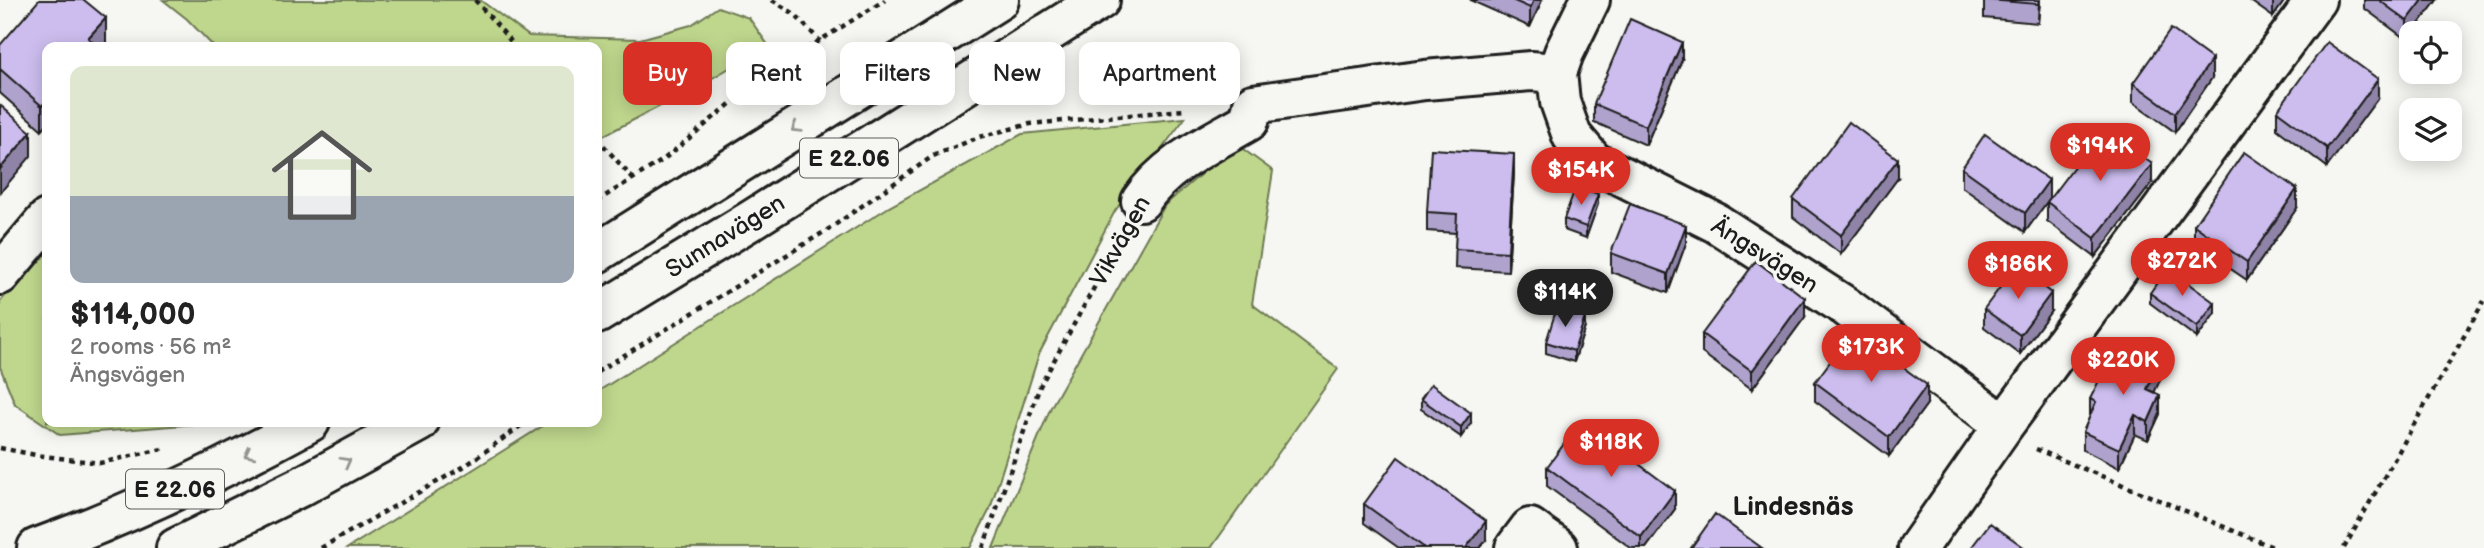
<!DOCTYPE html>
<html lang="en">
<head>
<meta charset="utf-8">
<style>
  :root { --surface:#fff; --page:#f6f6f6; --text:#222; --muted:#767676; --line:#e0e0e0; --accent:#d93025 }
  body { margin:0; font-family:"Balsamiq Sans",sans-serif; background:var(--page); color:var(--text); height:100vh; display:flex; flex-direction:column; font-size:26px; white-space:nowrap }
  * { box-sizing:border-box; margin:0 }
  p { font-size:23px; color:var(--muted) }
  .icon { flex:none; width:38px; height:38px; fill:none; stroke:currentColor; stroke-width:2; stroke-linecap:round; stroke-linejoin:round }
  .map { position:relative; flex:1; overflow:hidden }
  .side { position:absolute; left:42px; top:42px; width:560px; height:385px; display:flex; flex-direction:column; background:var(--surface); border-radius:14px; box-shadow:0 4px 18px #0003 }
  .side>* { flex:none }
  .hud { position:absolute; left:623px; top:42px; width:665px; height:63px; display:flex; gap:14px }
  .buttons { position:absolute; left:2399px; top:21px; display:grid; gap:14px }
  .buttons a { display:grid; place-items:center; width:63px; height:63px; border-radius:14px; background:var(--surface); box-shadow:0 4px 18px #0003; font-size:35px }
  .price { position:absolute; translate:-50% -60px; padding:0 16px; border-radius:24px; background:var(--accent); color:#fff; font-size:23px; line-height:46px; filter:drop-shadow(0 2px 4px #0008) }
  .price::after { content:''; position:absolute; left:50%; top:42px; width:21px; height:16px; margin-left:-10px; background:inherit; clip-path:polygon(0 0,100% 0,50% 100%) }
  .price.on { background:#222; color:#fff }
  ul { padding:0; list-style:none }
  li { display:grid; align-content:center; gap:14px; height:371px; padding:0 28px }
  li+li { border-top:2px solid var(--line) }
  li span { display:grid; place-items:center; height:217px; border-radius:14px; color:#555 }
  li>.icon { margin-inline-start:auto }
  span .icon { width:126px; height:126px; fill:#fffc; stroke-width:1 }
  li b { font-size:30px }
  .tag { padding:0 24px; border-radius:14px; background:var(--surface); box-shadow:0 4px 18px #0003; font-size:24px; line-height:63px }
  .tag.on { background:var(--accent); color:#fff }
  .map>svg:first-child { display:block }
  .green { fill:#bfd78d; stroke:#6e7a54; stroke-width:2 }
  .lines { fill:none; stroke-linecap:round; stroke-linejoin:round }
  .minor-casing { stroke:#1c1c1c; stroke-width:44 }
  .highway-casing { stroke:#1c1c1c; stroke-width:44 }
  .path { stroke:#1c1c1c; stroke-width:4.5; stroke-dasharray:5 5; stroke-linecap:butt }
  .minor { stroke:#f6f6f2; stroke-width:38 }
  .highway { stroke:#f6f6f2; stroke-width:38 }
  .wall { fill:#afa3cd; stroke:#1c1c1c; stroke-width:2 }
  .shaded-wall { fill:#8f84a7; stroke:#1c1c1c; stroke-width:2 }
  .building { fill:#ccbdee; stroke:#1c1c1c; stroke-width:2 }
  .oneway { stroke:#949492 }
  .labels { text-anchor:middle; stroke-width:7; stroke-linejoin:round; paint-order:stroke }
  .shield { fill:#f6f6f2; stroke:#5d5d5c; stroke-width:2 }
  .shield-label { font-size:23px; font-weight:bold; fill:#1c1c1c }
  .street-label { font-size:24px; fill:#1c1c1c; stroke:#f6f6f2 }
  .neighbourhood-label { font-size:26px; font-weight:bold; fill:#1c1c1c; stroke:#f6f6f2 }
</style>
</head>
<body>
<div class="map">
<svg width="2484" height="548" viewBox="0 0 2484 548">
  <rect width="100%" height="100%" fill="#f6f6f2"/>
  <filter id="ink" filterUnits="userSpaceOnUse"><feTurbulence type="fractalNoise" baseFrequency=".0143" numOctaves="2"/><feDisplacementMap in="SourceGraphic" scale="14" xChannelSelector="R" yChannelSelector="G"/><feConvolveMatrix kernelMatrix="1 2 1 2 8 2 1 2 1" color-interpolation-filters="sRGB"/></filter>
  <g filter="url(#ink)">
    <!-- green -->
    <path class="green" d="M163,0H480L529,36L640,39L691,25L718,7L749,18L768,45L699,86L597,139V47H214L187,19Z
      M1185,118L1115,211L1039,354L990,509L970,548H348L549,422H597V392L889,207L1022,134Z
      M1236,144L1273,171L1252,304L1338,369L1211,548H993L1051,407L1165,205Z
      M47,245V422H199L196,424L60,435L15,404L0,367V302Z"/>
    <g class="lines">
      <defs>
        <path id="minor" d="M1590,0L1564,53L1557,73L1560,102L1572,136L1594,162L1716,223L1845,306L2004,425
          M1141,201C1166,163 1210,144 1249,121L1253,104L1425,80L1531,71L1557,73
          M0,275L47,219
          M1515,548L1530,528L1558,548
          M1918,548L2004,425L2316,0"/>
        <path id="highway" d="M597,253L999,0
          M597,314L753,219L1100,0
          M37,548C131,514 222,470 310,422
          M176,548L300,487L419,422"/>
      </defs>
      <!-- minor casing -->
      <use href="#minor" class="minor-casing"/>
      <!-- highway casing -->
      <use href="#highway" class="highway-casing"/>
      <!-- path -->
      <path class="path" d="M475,0L516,47
        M772,0L793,13L820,41
        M597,138L633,179
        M597,201L663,160L766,74L885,0
        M597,372L832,227L933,156L979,137L1030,124L1184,110
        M0,448L36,455L100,463L167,448
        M2036,449L2275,548
        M321,548L465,466L526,422
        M983,548L1040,386L1123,235
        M2344,548L2484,301"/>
      <!-- minor -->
      <use href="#minor" class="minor"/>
      <!-- highway -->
      <use href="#highway" class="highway"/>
    </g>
    <!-- wall -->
    <path class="wall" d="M1470,0H1542L1530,27Z
      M1984,0H2040L2038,23L1984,18Z
      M2249,0H2285L2273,17Z
      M2364,0H2437L2407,40L2364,8Z
      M106,43L47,47L42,130L0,93V45Z
      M1682,60L1646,145L1594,122V104Z
      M2212,78L2175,132L2133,102V83Z
      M2378,98L2327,167L2277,129V111Z
      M1962,168L2049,199L2152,183L2095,257L2047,221V202L2025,232L1962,187Z
      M1514,173L1508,271L1455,268L1456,233L1427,231V212Z
      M1898,178L1841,254L1793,217V199Z
      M1598,204L1586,238L1564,230V219Z
      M2297,208L2247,280L2194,244V225Z
      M1686,243L1668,293L1611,272V253Z
      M2150,293L2215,313L2197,338L2150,303Z
      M1984,309L2051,311L2020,354L1984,327Z
      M1805,317L1752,389L1702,353V334Z
      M1585,327L1574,362L1546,353V342Z
      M2113,372L2160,380L2154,392L2160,414L2148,440L2135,434L2119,468L2083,450V432L2090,416V399Z
      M1815,382L1927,404L1889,456L1815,401Z
      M1421,399L1471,423L1461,437L1421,409Z
      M1547,467L1675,509L1646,548H1631L1547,486Z
      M1364,504L1486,540L1480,548H1399L1364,523Z"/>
    <!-- shaded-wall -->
    <path class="shaded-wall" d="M1534,0H1542L1530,27V8Z
      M2039,0H2040L2038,23Z
      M2273,0H2285L2273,17Z
      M2423,0H2437L2407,40V21Z
      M106,18V43L102,47H88V38Z
      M1682,42V60L1646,145V126Z
      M2212,59V78L2175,132V113Z
      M2378,79V98L2327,167V148Z
      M47,100V124L42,130V106Z
      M31,132V156L0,193V169Z
      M1514,154V173L1508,271V252Z
      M1898,159V178L1841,254V235Z
      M2152,164V183L2095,257V238Z
      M2049,180V199L2025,232V213Z
      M2297,189V208L2247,280V262Z
      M1598,194V204L1586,238V227Z
      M1686,225V243L1668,293V274Z
      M2051,293V311L2020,354V335Z
      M1805,298V317L1752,389V371Z
      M2215,303V313L2197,338V327Z
      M1585,317V327L1574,362V351Z
      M2160,361V380L2147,408V389Z
      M1927,385V404L1889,456V437Z
      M2160,395V414L2148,440V422Z
      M1471,413V423L1461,437V427Z
      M2135,415V434L2119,468V449Z
      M1675,491V509L1646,548H1641V537Z
      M1486,521V540L1480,548H1466Z"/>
    <!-- building -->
    <path class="building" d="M39,0H84L106,18L88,38L95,44L92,47H47V100L42,106L0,69V45Z
      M1512,0H1534L1530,8Z
      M1988,0H2039L2038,4Z
      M2379,0H2423L2407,21Z
      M1630,19L1682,42L1646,126L1594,104Z
      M2171,29L2212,59L2175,113L2133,83Z
      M2327,42L2378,79L2327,148L2277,111Z
      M0,105L31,132L0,169Z
      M1849,122L1898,159L1841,235L1793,199Z
      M2104,127L2152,164L2095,238L2047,202Z
      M1985,134L2049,180L2025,213L1962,168Z
      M1431,149L1514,154L1508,252L1455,249L1457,214L1427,212Z
      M2244,152L2297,189L2247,262L2194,225Z
      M1576,186L1598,194L1586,227L1564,219Z
      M1630,204L1686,225L1668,274L1611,253Z
      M1756,261L1805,298L1752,371L1702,334Z
      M2016,266L2051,293L2020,335L1984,309Z
      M2167,268L2215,303L2197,327L2150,293Z
      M1557,307L1585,317L1574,351L1546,342Z
      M1853,331L1927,385L1889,437L1815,382Z
      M2125,344L2160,361L2147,389L2160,395L2148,422L2135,415L2119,449L2083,432L2096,402L2090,399L2105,368L2113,372Z
      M1431,384L1471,413L1461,427L1421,399Z
      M1581,421L1675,491L1641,537L1547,467Z
      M1398,457L1486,521L1466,548H1425L1364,504Z
      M1715,514L1762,548H1691Z
      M1990,523L2025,548H1971Z"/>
    <!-- one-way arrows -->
    <defs><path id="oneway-chevron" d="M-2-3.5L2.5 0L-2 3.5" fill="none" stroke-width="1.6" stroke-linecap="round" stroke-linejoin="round" transform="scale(1.75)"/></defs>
    <g class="oneway">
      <use href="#oneway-chevron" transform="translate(796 128) rotate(148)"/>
      <use href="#oneway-chevron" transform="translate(249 454) rotate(153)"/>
      <use href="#oneway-chevron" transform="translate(346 462) rotate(-29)"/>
    </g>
  </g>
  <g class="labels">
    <!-- shield labels -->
    <g class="shield">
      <rect x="800" y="138.5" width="98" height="39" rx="5"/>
      <rect x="126" y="469.5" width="98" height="39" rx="5"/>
    </g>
    <g class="shield-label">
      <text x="849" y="166">E 22.06</text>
      <text x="175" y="497">E 22.06</text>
    </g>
    <!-- street labels -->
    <g class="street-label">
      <text transform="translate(725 236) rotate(-32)" y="8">Sunnavägen</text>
      <text transform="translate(1120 241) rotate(-61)" y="8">Vikvägen</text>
      <text transform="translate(1765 255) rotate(32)" y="8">Ängsvägen</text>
    </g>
    <!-- neighbourhood labels -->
    <g class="neighbourhood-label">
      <text x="1793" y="515">Lindesnäs</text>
    </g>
  </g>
</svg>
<div class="buttons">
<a><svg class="icon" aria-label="locate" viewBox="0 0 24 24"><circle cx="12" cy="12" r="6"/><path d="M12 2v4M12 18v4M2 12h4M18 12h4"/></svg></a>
<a><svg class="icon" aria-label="layers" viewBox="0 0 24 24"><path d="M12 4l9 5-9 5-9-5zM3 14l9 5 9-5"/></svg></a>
</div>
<b class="price" style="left:2100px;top:183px">$194K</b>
<b class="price" style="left:1581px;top:207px">$154K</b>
<b class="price" style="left:2182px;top:298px">$272K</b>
<b class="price" style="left:2018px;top:301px">$186K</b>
<b class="price on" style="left:1565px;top:329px">$114K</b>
<b class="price" style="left:1871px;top:384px">$173K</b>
<b class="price" style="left:2123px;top:397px">$220K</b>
<b class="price" style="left:1611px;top:479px">$118K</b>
<div class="hud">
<a class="tag on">Buy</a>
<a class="tag">Rent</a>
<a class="tag">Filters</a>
<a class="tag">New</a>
<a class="tag">Apartment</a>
</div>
<section class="side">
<ul>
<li><span style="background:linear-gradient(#dfe7d0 60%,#9aa5b1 0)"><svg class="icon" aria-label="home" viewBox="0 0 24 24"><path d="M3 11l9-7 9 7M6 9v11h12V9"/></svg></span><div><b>$114,000</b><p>2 rooms · 56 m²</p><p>Ängsvägen</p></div></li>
</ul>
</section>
</div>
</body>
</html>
